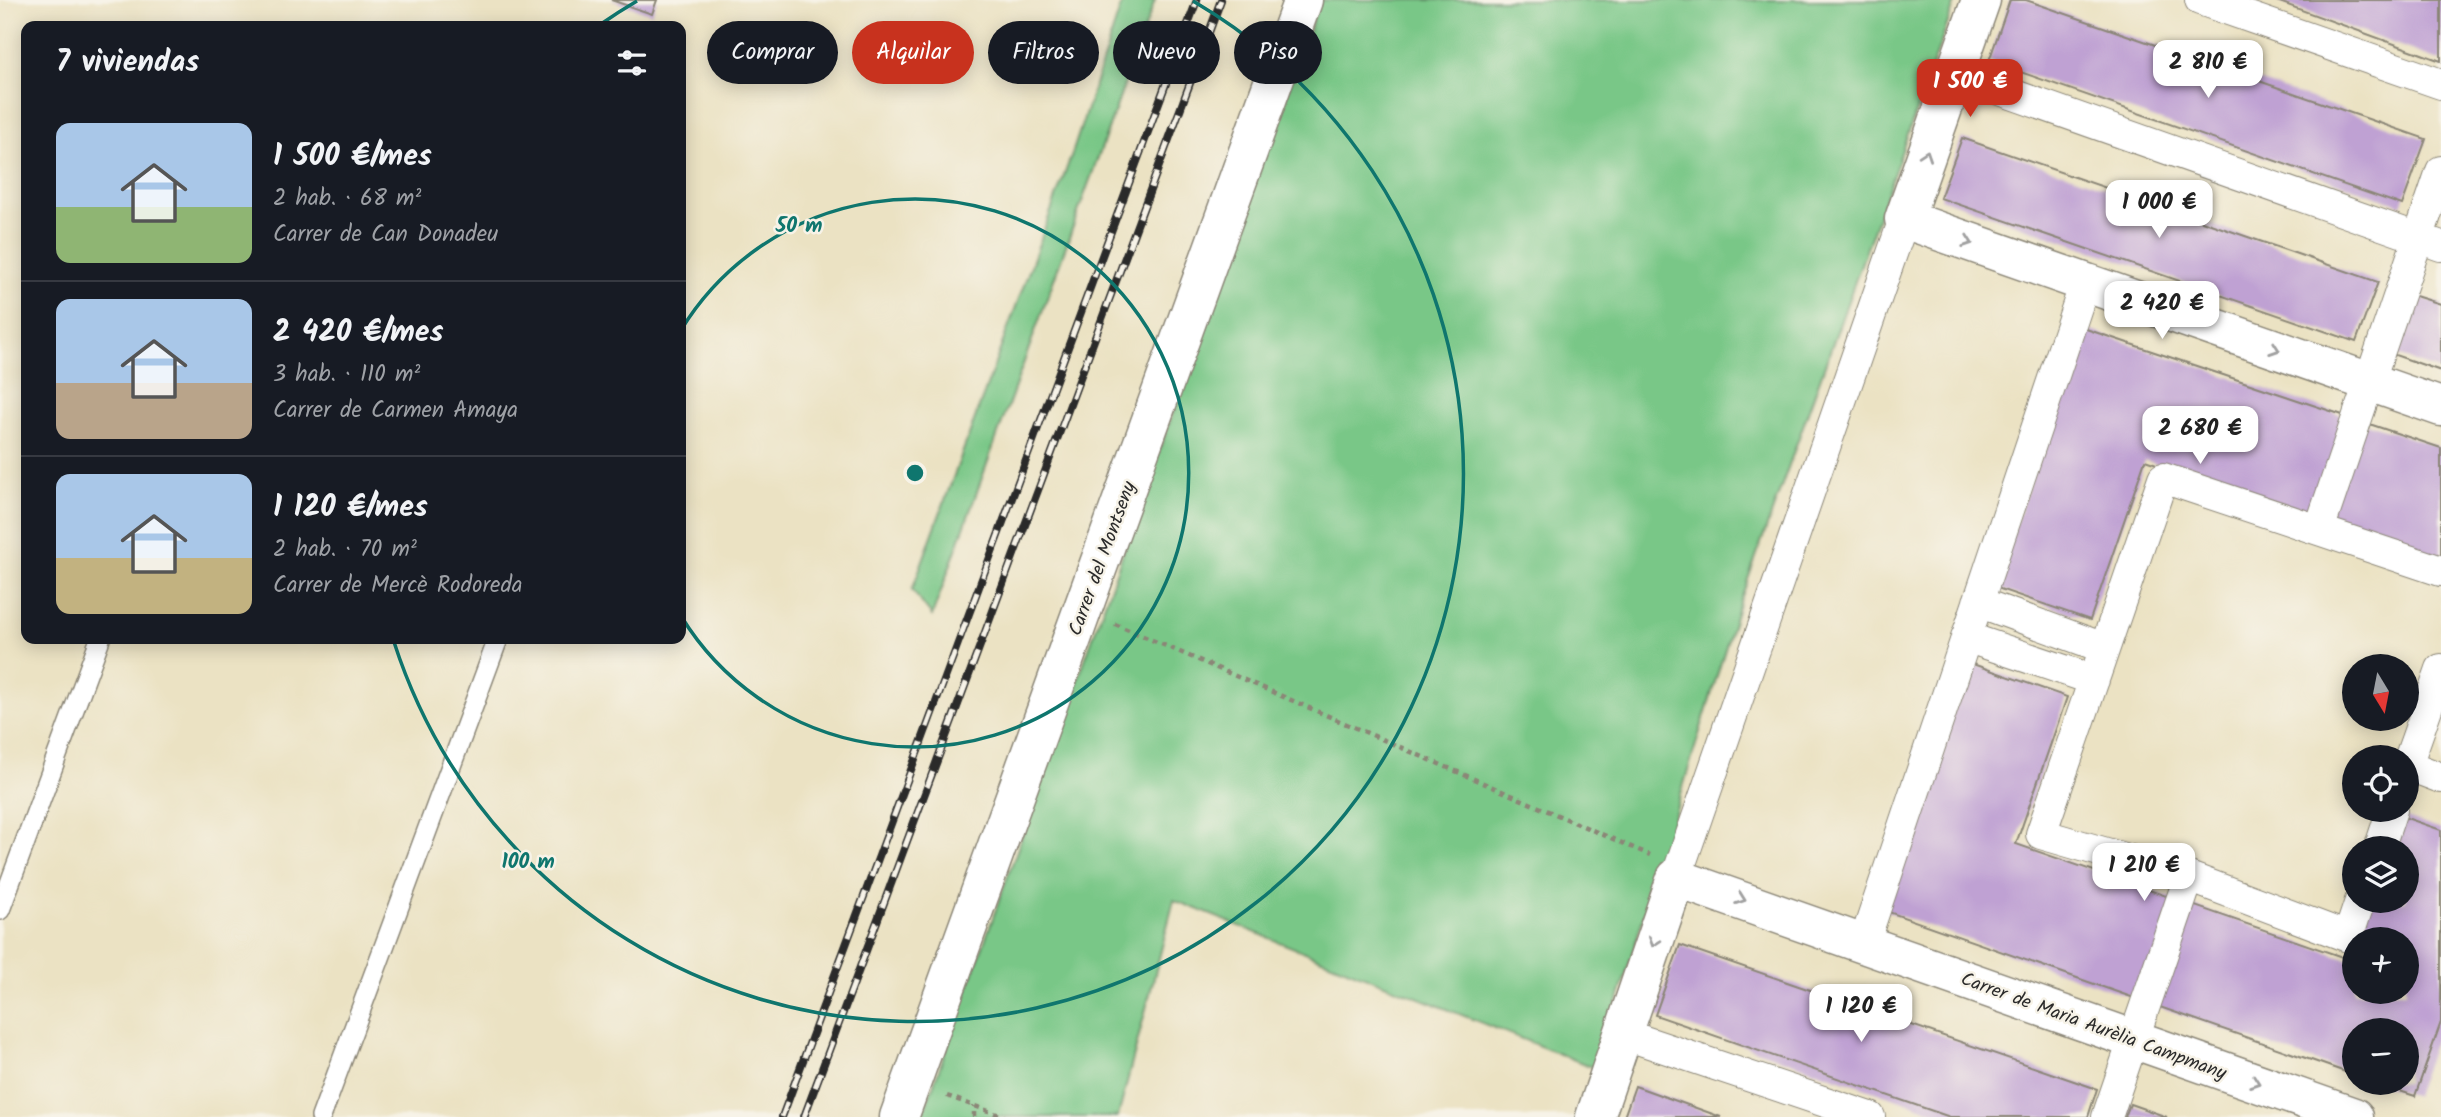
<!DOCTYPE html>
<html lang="es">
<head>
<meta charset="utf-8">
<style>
  :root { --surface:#171b24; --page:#20242c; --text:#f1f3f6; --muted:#9ea1a6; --line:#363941; --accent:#c8321e }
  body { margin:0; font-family:Kalam,sans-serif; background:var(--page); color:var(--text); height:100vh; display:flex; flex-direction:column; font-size:26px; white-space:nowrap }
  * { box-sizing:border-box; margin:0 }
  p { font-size:23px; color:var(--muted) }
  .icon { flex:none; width:38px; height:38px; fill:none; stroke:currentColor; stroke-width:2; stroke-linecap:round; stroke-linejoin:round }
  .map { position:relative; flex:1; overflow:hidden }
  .side { position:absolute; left:21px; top:21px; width:665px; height:623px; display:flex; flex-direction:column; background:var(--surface); border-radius:14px; box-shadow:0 4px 18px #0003 }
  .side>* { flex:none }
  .banner { position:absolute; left:707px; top:21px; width:665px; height:63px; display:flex; gap:14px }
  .needle { width:46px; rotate:170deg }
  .tools { position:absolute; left:2342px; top:654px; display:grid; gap:14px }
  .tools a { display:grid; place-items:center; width:77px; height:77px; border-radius:50%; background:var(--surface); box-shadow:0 4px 18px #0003; font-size:35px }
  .price { position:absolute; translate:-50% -60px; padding:0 16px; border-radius:14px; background:#fff; color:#222; font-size:23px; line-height:46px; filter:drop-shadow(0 2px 4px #0008) }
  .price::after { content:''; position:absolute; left:50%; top:42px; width:21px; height:16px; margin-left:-10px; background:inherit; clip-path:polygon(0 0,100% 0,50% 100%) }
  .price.selected { background:var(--accent); color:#fff }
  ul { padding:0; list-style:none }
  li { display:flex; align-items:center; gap:21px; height:175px; padding:0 35px }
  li+li { border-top:2px solid var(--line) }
  li span { display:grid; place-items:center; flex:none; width:196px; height:140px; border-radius:14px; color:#555 }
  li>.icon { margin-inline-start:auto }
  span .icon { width:84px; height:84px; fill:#fffc; stroke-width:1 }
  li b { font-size:30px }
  h2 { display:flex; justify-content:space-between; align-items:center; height:84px; padding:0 35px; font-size:30px }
  .pill { padding:0 24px; border-radius:32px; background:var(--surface); box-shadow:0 4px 18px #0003; font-size:24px; line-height:63px }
  .pill.selected { background:var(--accent); color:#fff }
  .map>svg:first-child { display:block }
  .green { fill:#79c787; stroke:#527959; stroke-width:2 }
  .building { fill:#bfa1d3 }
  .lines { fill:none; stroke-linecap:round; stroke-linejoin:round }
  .service-casing { stroke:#8b8677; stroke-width:22 }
  .pedestrian-casing { stroke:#8b8677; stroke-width:32 }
  .minor-casing { stroke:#8b8677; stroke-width:41 }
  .path { stroke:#8b8677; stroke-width:4.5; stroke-dasharray:5 5; stroke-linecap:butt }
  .service { stroke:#fff; stroke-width:19 }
  .pedestrian { stroke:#fff; stroke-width:30 }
  .minor { stroke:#fff; stroke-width:38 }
  .rail-casing { stroke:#2b2b2b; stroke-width:8 }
  .rail { stroke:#f7f3e8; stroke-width:5; stroke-dasharray:16; stroke-linecap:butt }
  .oneway { stroke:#a0a0a0 }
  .ring { fill:none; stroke:#0f766e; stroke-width:3.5 }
  .labels { text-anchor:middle; stroke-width:5; stroke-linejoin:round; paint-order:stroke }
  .street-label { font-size:19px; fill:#2b2b2b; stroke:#f7f3e8 }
  .centre { fill:#0f766e; stroke:#f7f3e8; stroke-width:3.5 }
  .ring-label { font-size:21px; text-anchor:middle; font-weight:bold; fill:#0f766e; stroke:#f7f3e8; stroke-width:5; stroke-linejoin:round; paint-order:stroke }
</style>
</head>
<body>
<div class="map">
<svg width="2441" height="1117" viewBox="0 0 2441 1117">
  <rect width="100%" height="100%" fill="#f7f3e8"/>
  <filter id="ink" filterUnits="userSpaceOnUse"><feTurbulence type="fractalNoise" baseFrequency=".0143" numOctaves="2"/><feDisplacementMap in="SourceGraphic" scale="14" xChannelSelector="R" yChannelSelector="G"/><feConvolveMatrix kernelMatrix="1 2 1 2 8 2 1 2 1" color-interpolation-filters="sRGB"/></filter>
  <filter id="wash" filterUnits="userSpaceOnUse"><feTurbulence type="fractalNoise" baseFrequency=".00686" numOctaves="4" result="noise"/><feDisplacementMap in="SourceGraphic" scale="28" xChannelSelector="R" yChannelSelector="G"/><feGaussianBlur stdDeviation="1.57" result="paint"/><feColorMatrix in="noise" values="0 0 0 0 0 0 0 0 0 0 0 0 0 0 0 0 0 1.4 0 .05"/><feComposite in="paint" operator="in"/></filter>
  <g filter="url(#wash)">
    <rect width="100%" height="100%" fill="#ebe2c3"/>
    <!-- green -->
    <path class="green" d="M1123,0H1155L932,616L912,590L1073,151Z
      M1320,0H1956L1737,610L1597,1069L1174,900L1118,1117H922Z"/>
    <g id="blocks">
      <!-- building -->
      <path class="building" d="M611,0H657L652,14Z
        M2010,0H2026L2426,139L2402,205L1989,61Z
        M2274,0H2441V61Z
        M1962,138L2378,282L2356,342L1940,198Z
        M2409,294L2441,304V371L2389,353Z
        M2083,328L2441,448V560L2145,460L2090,620L1994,587Z
        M1967,662L2067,697L2016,844L2348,959L2354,943V992H2406V940H2355L2368,901H2406V849H2387L2398,815L2441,830V1022L2415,1096L2378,1084L2406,1083V1031H2354V1075L1880,909Z
        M1680,945L2097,1089L2088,1117H1950L1655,1015Z
        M1635,1086L1721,1117H1624Z
        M2130,1104L2167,1117H2125Z"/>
    </g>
  </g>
  <g filter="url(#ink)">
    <use href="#blocks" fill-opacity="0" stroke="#8b8677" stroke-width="2"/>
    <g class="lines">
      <defs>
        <path id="service" d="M0,910L100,639
          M321,1117L498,639"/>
        <path id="pedestrian" d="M2200,0L2441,84
          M1955,74L2441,246
          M2319,530L2441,171
          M1978,602L2104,648
          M1966,637L2094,680
          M2407,765L2441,778
          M2406,768L2441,669
          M2379,849L2392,810
          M1676,878L1904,219
          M2360,901L2348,937L2189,877L2041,834L2163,478L2441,571
          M1864,943L2085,283
          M1623,1034L1870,1117
          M2107,1117L2189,877"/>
        <path id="minor" d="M1981,0L1904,219L2441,407
          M899,1117L1303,0
          M1595,1117L1676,878L2354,1117"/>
      </defs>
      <!-- service casing -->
      <use href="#service" class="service-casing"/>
      <!-- pedestrian casing -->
      <use href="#pedestrian" class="pedestrian-casing"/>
      <!-- minor casing -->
      <use href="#minor" class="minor-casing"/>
      <!-- path -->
      <path class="path" d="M1115,624L1650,855
        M947,1096L1005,1117
        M974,1117V1106"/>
      <!-- service -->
      <use href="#service" class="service"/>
      <!-- pedestrian -->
      <use href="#pedestrian" class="pedestrian"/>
      <!-- minor -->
      <use href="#minor" class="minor"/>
      <defs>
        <path id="rail" d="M782,1117L1197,0
          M804,1117L1221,0"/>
      </defs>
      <!-- rail casing -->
      <use href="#rail" class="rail-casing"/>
      <!-- rail -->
      <use href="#rail" class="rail"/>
    </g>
    <!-- one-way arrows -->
    <defs><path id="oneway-chevron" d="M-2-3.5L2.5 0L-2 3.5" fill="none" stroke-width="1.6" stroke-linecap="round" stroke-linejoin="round" transform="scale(1.75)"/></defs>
    <g class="oneway">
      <use href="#oneway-chevron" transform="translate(1926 155) rotate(-71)"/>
      <use href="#oneway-chevron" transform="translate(1968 242) rotate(19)"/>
      <use href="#oneway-chevron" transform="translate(2275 349) rotate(19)"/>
      <use href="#oneway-chevron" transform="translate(1741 899) rotate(20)"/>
      <use href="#oneway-chevron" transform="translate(1654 942) rotate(109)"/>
      <use href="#oneway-chevron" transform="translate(2255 1082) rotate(19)"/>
    </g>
  </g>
  <!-- distance rings -->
  <g class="ring">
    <path d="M681 330A274 274 0 1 1 681 616"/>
    <path d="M601 24A548 548 0 0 1 637 1M1193 1A548 548 0 1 1 394 642"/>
  </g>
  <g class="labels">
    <!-- street labels -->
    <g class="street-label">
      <text transform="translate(1101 558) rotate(-70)" y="7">Carrer del Montseny</text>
      <text transform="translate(2094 1025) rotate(20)" y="7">Carrer de Maria Aurèlia Campmany</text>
    </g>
  </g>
  <circle cx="915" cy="473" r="10" class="centre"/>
  <g class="ring-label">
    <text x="799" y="232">50 m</text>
    <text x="528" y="868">100 m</text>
  </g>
</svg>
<div class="tools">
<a><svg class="needle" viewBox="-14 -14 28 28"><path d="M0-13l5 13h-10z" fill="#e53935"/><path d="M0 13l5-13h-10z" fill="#9ea1a6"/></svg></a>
<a><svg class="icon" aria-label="locate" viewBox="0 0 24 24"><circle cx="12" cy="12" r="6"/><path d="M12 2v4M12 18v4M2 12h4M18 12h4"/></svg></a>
<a><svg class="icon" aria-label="layers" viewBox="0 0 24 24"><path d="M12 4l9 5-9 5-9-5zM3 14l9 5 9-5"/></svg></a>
<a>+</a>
<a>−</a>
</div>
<b class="price" style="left:2208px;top:100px">2 810 €</b>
<b class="price selected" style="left:1970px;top:119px">1 500 €</b>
<b class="price" style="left:2159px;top:240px">1 000 €</b>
<b class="price" style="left:2162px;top:341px">2 420 €</b>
<b class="price" style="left:2200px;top:466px">2 680 €</b>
<b class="price" style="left:2144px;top:903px">1 210 €</b>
<b class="price" style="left:1861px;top:1044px">1 120 €</b>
<div class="banner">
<a class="pill">Comprar</a>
<a class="pill selected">Alquilar</a>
<a class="pill">Filtros</a>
<a class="pill">Nuevo</a>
<a class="pill">Piso</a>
</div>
<section class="side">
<h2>7 viviendas<svg class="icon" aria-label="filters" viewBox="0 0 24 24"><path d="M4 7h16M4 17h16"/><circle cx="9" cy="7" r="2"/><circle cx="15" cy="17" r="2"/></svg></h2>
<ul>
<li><span style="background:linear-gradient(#a9c7e8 60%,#8fb573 0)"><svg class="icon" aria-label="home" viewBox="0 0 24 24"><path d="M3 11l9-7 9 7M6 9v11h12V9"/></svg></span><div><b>1 500 €/mes</b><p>2 hab. · 68 m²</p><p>Carrer de Can Donadeu</p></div></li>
<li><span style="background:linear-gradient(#a9c7e8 60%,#b9a48a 0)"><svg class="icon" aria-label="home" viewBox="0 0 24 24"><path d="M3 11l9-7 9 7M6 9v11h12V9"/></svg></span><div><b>2 420 €/mes</b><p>3 hab. · 110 m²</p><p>Carrer de Carmen Amaya</p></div></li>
<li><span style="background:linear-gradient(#a9c7e8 60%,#c2b280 0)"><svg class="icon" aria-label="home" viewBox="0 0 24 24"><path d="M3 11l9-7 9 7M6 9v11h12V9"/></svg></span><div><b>1 120 €/mes</b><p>2 hab. · 70 m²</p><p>Carrer de Mercè Rodoreda</p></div></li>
</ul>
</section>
</div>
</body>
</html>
